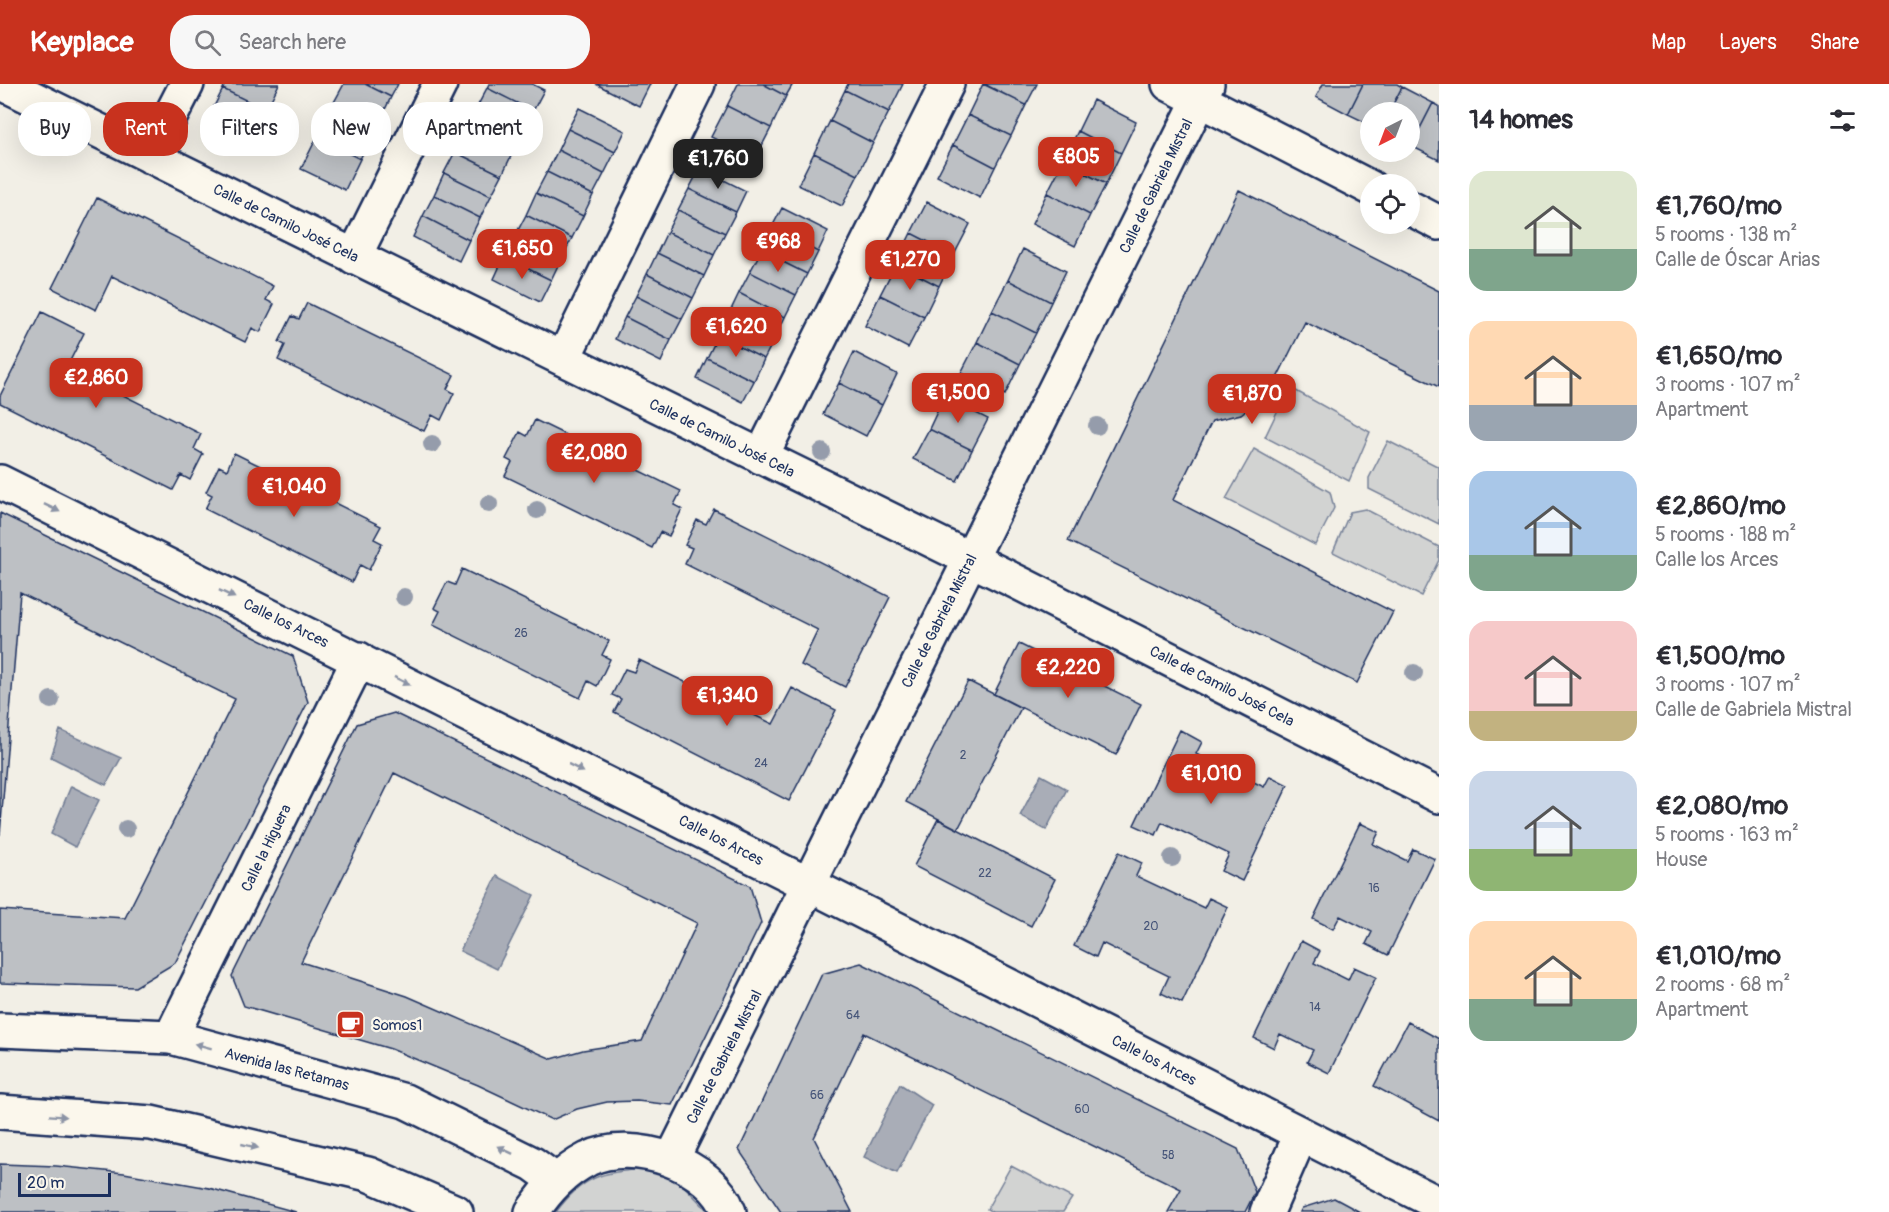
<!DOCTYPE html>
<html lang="en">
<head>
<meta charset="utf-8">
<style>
  :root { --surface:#fff; --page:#f7f7f7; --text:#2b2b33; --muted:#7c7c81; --accent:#c8321e }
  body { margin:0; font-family:Pangolin,sans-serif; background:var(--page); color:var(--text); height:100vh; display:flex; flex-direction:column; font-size:22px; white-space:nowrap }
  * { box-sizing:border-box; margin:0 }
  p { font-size:20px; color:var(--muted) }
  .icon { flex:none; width:33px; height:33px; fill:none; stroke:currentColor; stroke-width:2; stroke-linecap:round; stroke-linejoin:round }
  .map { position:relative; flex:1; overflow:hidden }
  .panel { display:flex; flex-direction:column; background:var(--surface); width:450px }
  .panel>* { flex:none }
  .guide { position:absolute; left:18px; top:18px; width:570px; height:54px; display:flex; gap:12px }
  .needle { width:39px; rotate:222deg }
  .tools { position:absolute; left:1360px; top:18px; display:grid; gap:12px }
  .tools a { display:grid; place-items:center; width:60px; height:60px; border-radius:50%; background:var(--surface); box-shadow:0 6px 24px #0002; font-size:30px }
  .scale { position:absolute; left:18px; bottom:15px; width:93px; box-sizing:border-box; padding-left:6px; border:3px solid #1b2f5e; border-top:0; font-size:16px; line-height:21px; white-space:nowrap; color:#1b2f5e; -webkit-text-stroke:4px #fbf7ec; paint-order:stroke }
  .price { position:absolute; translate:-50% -51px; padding:0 14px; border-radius:12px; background:var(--accent); color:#fff; font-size:20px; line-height:39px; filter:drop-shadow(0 2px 3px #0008) }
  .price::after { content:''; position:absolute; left:50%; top:36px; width:18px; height:14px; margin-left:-9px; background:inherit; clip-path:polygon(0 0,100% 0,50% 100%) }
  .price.selected { background:#222; color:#fff }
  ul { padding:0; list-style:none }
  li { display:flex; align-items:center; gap:18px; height:150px; padding:0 30px }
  li span { display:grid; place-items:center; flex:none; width:168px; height:120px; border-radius:18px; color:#555 }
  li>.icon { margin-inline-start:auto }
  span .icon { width:72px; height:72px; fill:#fffc; stroke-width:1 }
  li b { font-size:26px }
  h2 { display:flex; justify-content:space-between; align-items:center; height:72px; padding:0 30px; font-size:26px }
  .tag { padding:0 21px; border-radius:24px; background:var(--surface); box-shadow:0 6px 24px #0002; font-size:21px; line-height:54px }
  .tag.selected { background:var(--accent); color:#fff }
  header { display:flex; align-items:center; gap:36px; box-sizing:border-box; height:84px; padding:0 30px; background:var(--accent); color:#fff }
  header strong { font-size:28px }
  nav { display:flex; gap:33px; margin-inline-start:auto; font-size:21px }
  .search { width:420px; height:54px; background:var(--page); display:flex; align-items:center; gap:15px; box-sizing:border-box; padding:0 21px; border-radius:24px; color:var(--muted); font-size:22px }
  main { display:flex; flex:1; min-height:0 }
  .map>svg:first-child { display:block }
  .green { fill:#d2d3d2; stroke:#768198; stroke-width:1.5 }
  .water { fill:#a9adb7; stroke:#707b93; stroke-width:1.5 }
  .building { fill:#bdc0c4; stroke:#1b2f5e; stroke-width:1.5; fill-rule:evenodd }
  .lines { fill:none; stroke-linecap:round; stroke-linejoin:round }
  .minor-casing { stroke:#1b2f5e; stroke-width:38 }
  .tertiary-casing { stroke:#1b2f5e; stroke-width:38 }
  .minor { stroke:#fbf7ec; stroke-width:33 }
  .tertiary { stroke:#fbf7ec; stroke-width:33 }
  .tree { fill:#959cab }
  .oneway { fill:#8b93a5 }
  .labels { text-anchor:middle; stroke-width:4.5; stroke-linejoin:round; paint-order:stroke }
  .number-label { font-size:12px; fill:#445378 }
  .street-label { font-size:15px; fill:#1b2f5e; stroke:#fbf7ec }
  .poi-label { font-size:15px; fill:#1b2f5e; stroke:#fbf7ec; text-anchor:start }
</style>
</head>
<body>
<header>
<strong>Keyplace</strong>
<div class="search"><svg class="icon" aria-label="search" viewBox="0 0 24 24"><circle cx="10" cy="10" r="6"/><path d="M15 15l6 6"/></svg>Search here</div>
<nav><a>Map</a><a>Layers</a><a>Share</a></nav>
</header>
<main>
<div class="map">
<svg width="1439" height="1128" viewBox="0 0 1439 1128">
  <rect width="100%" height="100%" fill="#f2efe6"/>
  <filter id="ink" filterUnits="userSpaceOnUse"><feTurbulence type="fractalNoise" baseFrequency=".0167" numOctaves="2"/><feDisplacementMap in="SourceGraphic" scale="12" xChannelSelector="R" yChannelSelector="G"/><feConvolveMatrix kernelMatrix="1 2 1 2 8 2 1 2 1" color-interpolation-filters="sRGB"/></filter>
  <g filter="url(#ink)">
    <!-- green -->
    <path class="green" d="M1289,303L1370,348L1349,397L1265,353Z
      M1388,357L1439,383V440L1369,405V394Z
      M1254,365L1330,408L1334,424L1315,461L1226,415Z
      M1365,425L1439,463V476L1421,512L1333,468L1350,428Z
      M1011,1082L1072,1114L1063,1128H992L987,1125Z
      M643,1085L679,1097L709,1128H556C583,1092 600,1089 643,1085Z"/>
    <!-- water -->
    <path class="water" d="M60,646L121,674L106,701L51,673Z
      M1041,691L1067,705L1046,746L1020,732Z
      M71,702L99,716L75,763L51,750Z
      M497,792L534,811L497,885L460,867Z
      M900,1000L932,1021L897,1089L864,1073Z"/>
    <!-- building -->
    <path class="building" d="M225,0H279L266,26L223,5Z
      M344,0H365L391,13L376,44L332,22Z
      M365,0H398L391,13Z
      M489,0H532L544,6L533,27L487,4Z
      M596,0H650L639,22Z
      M738,0H763L786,12L771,44L727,22Z
      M763,0H793L786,12Z
      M848,0H903L889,28L845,6Z
      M983,0L1026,21L1011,52L968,31Z
      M984,0H1037L1026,21Z
      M1323,0H1363L1348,30L1316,13Z
      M1363,0H1397L1402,3L1389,28H1371V41L1348,30Z
      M1402,3L1433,19L1411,62L1410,28H1389Z
      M487,4L533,27L523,49L476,25Z
      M223,5L266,26L250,57L207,36Z
      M845,6L889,28L873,59L830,37Z
      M1093,16L1136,38L1121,69L1078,47Z
      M1433,19L1439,22V76L1411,62Z
      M332,22L376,44L360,75L317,53Z
      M727,22L771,44L755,75L711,53Z
      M579,24L625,47L615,68L568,45Z
      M476,25L523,49L512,70L466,47Z
      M968,31L1011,52L995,83L953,61Z
      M830,37L873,59L858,91L814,69Z
      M568,45L615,68L604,90L558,66Z
      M466,47L512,70L502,91L455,68Z
      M1078,47L1121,69L1106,100L1063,78Z
      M317,53L360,75L345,106L301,85Z
      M953,61L995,83L980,114L937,92Z
      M558,66L604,90L593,111L547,88Z
      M455,68L502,91L491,112L444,89Z
      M814,69L858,91L842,122L798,101Z
      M1063,78L1106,100L1090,131L1047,109Z
      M700,84L746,107L736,128L689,105Z
      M547,88L593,111L583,132L536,109Z
      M444,89L491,112L480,134L434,111Z
      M689,105L736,128L725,149L678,126Z
      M1239,106L1439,207V303L1305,238L1276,296L1262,313L1241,330L1212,337L1173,416L1393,528L1357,599L1068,457Z
      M536,109L583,132L572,154L526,131Z
      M1047,109L1090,131L1075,162L1032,140Z
      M434,111L480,134L469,156L423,132Z
      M97,114L273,202L266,216L274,220L260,248L252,244L245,258L112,192L96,226L52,204Z
      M927,118L970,140L954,171L911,149Z
      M782,124L828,147L818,168L771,145Z
      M678,126L725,149L714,171L667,148Z
      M526,131L572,154L561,175L515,152Z
      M423,132L469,156L459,177L413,153Z
      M771,145L818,168L807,190L761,167Z
      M667,148L714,171L704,192L657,169Z
      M911,149L954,171L939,202L896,180Z
      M515,152L561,175L551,196L504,173Z
      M1023,165L1066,187L1051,218L1008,196Z
      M761,167L807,190L796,211L750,188Z
      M657,169L704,192L693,214L647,190Z
      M504,173L551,196L540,218L494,195Z
      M896,180L939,202L924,233L880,211Z
      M750,188L796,211L785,233L739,209Z
      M647,190L693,214L682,235L636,212Z
      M1008,196L1051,218L1036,249L992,227Z
      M739,209L785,233L775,254L729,230Z
      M880,211L924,233L908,264L865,242Z
      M636,212L682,235L671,256L625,233Z
      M307,219L454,291L447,305L454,309L441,336L432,331L424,347L278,276L285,261L279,258L292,232L299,235Z
      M992,227L1036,249L1020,280L977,258Z
      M42,228L84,249L67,283L201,350L194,365L203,370L190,396L181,391L173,406L0,319V312Z
      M729,230L775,254L764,275L718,252Z
      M625,233L671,256L661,278L615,255Z
      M718,252L764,275L754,297L707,274Z
      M977,258L1020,280L1005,311L961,289Z
      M854,268L897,290L882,321L839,299Z
      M707,274L754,297L743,318L697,295Z
      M839,299L882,321L866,352L823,330Z
      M944,313L988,335L972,366L929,345Z
      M535,336L681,407L674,421L682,425L669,452L660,448L652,464L505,392L512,378L506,375L520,348L527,352Z
      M929,345L972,366L957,397L913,375Z
      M234,369L381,442L374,455L382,459L369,486L360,481L352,498L205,425L212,411L206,408L219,382L227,386Z
      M714,425L890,513L845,603L801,581L818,546L685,480L692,464L685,461L697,436L706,440Z
      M0,429L293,572L308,618L175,879L135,903L0,899V826L125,834L235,615L20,509L0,751Z
      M462,485L609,557L602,571L610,575L597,602L588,597L580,614L433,541L440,527L434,524L447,498L455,501Z
      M1019,560L1141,620L1116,671L994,610Z
      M639,576L773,640L792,604L836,626L789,717L614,628L621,615L612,611L625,585L634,588Z
      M968,597L1021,624L958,745L906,718Z
      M394,629L750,802L761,839L672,1021L637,1017L607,1018L577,1025L552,1036L478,1001L391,965L244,922L232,892L357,640ZM394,689L697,839L642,957L583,966L552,975L407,912L301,878Z
      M1180,646L1202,658L1196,670L1264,703L1270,692L1288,701L1242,797L1221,787L1229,770L1162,738L1156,751L1134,741Z
      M938,735L1055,795L1031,842L914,782Z
      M1360,739L1379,748L1373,760L1407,777L1413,765L1435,775L1388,871L1366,860L1372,848L1340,832L1333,845L1313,835Z
      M1119,768L1142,779L1136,792L1204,824L1209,814L1228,823L1182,919L1161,909L1169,892L1102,859L1096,873L1074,862Z
      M1301,857L1320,867L1314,879L1348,896L1354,883L1376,893L1329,989L1307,978L1313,966L1280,950L1274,964L1254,954Z
      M861,879L1238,1065L1255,1108L1245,1128H1168L1181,1105L864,949L814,1054L852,1128H781L739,1066L822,890Z
      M1408,938L1439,955V1037L1374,1002Z
      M0,1080L56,1082L124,1089L209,1104L296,1128H0Z
      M1334,1114L1360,1128H1300L1302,1124Z"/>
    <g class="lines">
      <defs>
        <path id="minor" d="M4,0L1021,500L1439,712
          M1169,0L1371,104
          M150,72L187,0
          M1410,124L1439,139
          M354,173L440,0
          M563,275L698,0
          M761,373L947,0
          M0,398L810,801L1439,1120
          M171,953L359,575
          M672,1075L1207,0
          M1267,1128L1301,1050"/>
        <path id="tertiary" d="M0,946L171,953L405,1017L533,1080L555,1096
          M0,1028L151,1039L368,1090L456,1128
          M532,1128C548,1105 563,1088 588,1075C633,1053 712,1080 729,1128"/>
      </defs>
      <!-- minor casing -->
      <use href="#minor" class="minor-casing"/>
      <!-- tertiary casing -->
      <use href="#tertiary" class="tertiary-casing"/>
      <!-- minor -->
      <use href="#minor" class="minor"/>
      <!-- tertiary -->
      <use href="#tertiary" class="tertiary"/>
    </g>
    <!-- trees -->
    <g class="tree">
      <circle cx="1097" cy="342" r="9"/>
      <circle cx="432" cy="360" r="9"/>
      <circle cx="822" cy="368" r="9"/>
      <circle cx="489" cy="420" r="9"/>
      <circle cx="537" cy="426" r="9"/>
      <circle cx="404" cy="513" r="9"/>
      <circle cx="1414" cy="589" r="9"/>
      <circle cx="51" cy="616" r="9"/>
      <circle cx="126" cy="745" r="9"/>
      <circle cx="1172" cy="774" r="9"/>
    </g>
    <!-- one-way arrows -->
    <defs><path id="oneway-solid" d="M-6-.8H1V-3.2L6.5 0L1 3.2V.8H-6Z" transform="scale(1.5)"/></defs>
    <g class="oneway">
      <use href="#oneway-solid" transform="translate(52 424) rotate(26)"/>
      <use href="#oneway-solid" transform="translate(227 510) rotate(26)"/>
      <use href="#oneway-solid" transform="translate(402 597) rotate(27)"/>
      <use href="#oneway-solid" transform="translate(576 684) rotate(27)"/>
      <use href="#oneway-solid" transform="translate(203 962) rotate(-165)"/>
      <use href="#oneway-solid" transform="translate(58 1032) rotate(4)"/>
      <use href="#oneway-solid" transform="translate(250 1062) rotate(13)"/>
      <use href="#oneway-solid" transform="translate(505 1066) rotate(-154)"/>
    </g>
  </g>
  <!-- icons -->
  <defs>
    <symbol id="cafe-square" viewBox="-11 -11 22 22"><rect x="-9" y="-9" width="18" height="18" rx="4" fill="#c8321e" stroke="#fbf7ec"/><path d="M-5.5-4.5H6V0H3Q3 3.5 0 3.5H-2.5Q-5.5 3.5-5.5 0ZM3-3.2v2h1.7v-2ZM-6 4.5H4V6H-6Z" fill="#fff"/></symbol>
  </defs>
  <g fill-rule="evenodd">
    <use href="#cafe-square" x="334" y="924" width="33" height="33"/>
  </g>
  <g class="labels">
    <!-- number labels -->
    <g class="number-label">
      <text x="521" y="553">26</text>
      <text x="963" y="675">2</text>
      <text x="761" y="683">24</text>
      <text x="985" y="793">22</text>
      <text x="1374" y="808">16</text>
      <text x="1151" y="846">20</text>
      <text x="1315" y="927">14</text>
      <text x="853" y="935">64</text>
      <text x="817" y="1015">66</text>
      <text x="1082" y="1029">60</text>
      <text x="1168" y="1075">58</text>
    </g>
    <!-- street labels -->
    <g class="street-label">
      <text transform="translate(1156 102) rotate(-64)" y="5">Calle de Gabriela Mistral</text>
      <text transform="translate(286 139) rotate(26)" y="5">Calle de Camilo José Cela</text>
      <text transform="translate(722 354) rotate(26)" y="5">Calle de Camilo José Cela</text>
      <text transform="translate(939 537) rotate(-63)" y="5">Calle de Gabriela Mistral</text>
      <text transform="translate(286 539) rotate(26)" y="5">Calle los Arces</text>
      <text transform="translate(1222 602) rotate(27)" y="5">Calle de Camilo José Cela</text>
      <text transform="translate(721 756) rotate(27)" y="5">Calle los Arces</text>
      <text transform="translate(266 764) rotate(-64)" y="5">Calle la Higuera</text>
      <text transform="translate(724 973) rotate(-63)" y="5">Calle de Gabriela Mistral</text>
      <text transform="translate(1154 976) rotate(27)" y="5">Calle los Arces</text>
      <text transform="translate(287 985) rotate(15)" y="5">Avenida las Retamas</text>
    </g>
    <!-- poi labels -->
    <g class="poi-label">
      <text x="372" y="946">Somos1</text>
    </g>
  </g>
</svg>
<div class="tools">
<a><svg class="needle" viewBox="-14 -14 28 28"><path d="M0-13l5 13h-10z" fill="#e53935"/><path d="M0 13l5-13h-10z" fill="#7c7c81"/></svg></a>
<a><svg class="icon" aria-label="locate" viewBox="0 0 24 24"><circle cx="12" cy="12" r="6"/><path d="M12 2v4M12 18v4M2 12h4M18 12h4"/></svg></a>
</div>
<div class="scale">20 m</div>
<b class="price" style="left:1076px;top:104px">€805</b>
<b class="price selected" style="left:718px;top:106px">€1,760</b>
<b class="price" style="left:778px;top:189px">€968</b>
<b class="price" style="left:522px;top:196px">€1,650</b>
<b class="price" style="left:910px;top:207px">€1,270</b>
<b class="price" style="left:736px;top:274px">€1,620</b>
<b class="price" style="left:96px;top:325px">€2,860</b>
<b class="price" style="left:958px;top:340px">€1,500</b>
<b class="price" style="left:1252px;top:341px">€1,870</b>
<b class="price" style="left:594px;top:400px">€2,080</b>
<b class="price" style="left:294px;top:434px">€1,040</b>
<b class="price" style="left:1068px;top:615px">€2,220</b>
<b class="price" style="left:727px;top:643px">€1,340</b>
<b class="price" style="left:1211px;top:721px">€1,010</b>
<div class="guide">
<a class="tag">Buy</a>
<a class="tag selected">Rent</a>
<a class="tag">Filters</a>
<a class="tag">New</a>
<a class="tag">Apartment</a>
</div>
</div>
<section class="panel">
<h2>14 homes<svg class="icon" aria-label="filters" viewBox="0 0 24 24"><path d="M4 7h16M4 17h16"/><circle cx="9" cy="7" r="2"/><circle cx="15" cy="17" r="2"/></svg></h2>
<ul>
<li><span style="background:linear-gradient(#dfe7d0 65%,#7fa58c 0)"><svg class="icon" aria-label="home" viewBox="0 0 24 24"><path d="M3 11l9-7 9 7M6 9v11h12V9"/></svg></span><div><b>€1,760/mo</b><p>5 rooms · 138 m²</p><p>Calle de Óscar Arias</p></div></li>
<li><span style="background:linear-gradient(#ffd9b3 70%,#9aa5b1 0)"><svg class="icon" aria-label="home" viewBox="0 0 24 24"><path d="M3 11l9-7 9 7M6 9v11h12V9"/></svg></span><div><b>€1,650/mo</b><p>3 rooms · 107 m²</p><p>Apartment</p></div></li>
<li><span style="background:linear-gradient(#a9c7e8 70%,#7fa58c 0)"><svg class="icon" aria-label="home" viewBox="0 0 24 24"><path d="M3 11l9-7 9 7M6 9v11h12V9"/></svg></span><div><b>€2,860/mo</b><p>5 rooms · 188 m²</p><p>Calle los Arces</p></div></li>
<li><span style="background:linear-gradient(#f6c9c9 75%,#c2b280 0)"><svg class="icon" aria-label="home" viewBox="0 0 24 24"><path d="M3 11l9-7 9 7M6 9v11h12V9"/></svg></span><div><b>€1,500/mo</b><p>3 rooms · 107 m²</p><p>Calle de Gabriela Mistral</p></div></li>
<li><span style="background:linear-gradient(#c9d6e8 65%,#8fb573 0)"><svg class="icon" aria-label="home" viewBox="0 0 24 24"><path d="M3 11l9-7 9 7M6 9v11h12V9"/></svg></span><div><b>€2,080/mo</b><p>5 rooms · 163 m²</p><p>House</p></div></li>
<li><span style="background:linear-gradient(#ffd9b3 65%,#7fa58c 0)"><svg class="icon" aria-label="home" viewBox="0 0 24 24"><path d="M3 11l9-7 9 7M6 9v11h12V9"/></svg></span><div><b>€1,010/mo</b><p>2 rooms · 68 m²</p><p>Apartment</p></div></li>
</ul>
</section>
</main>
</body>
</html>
